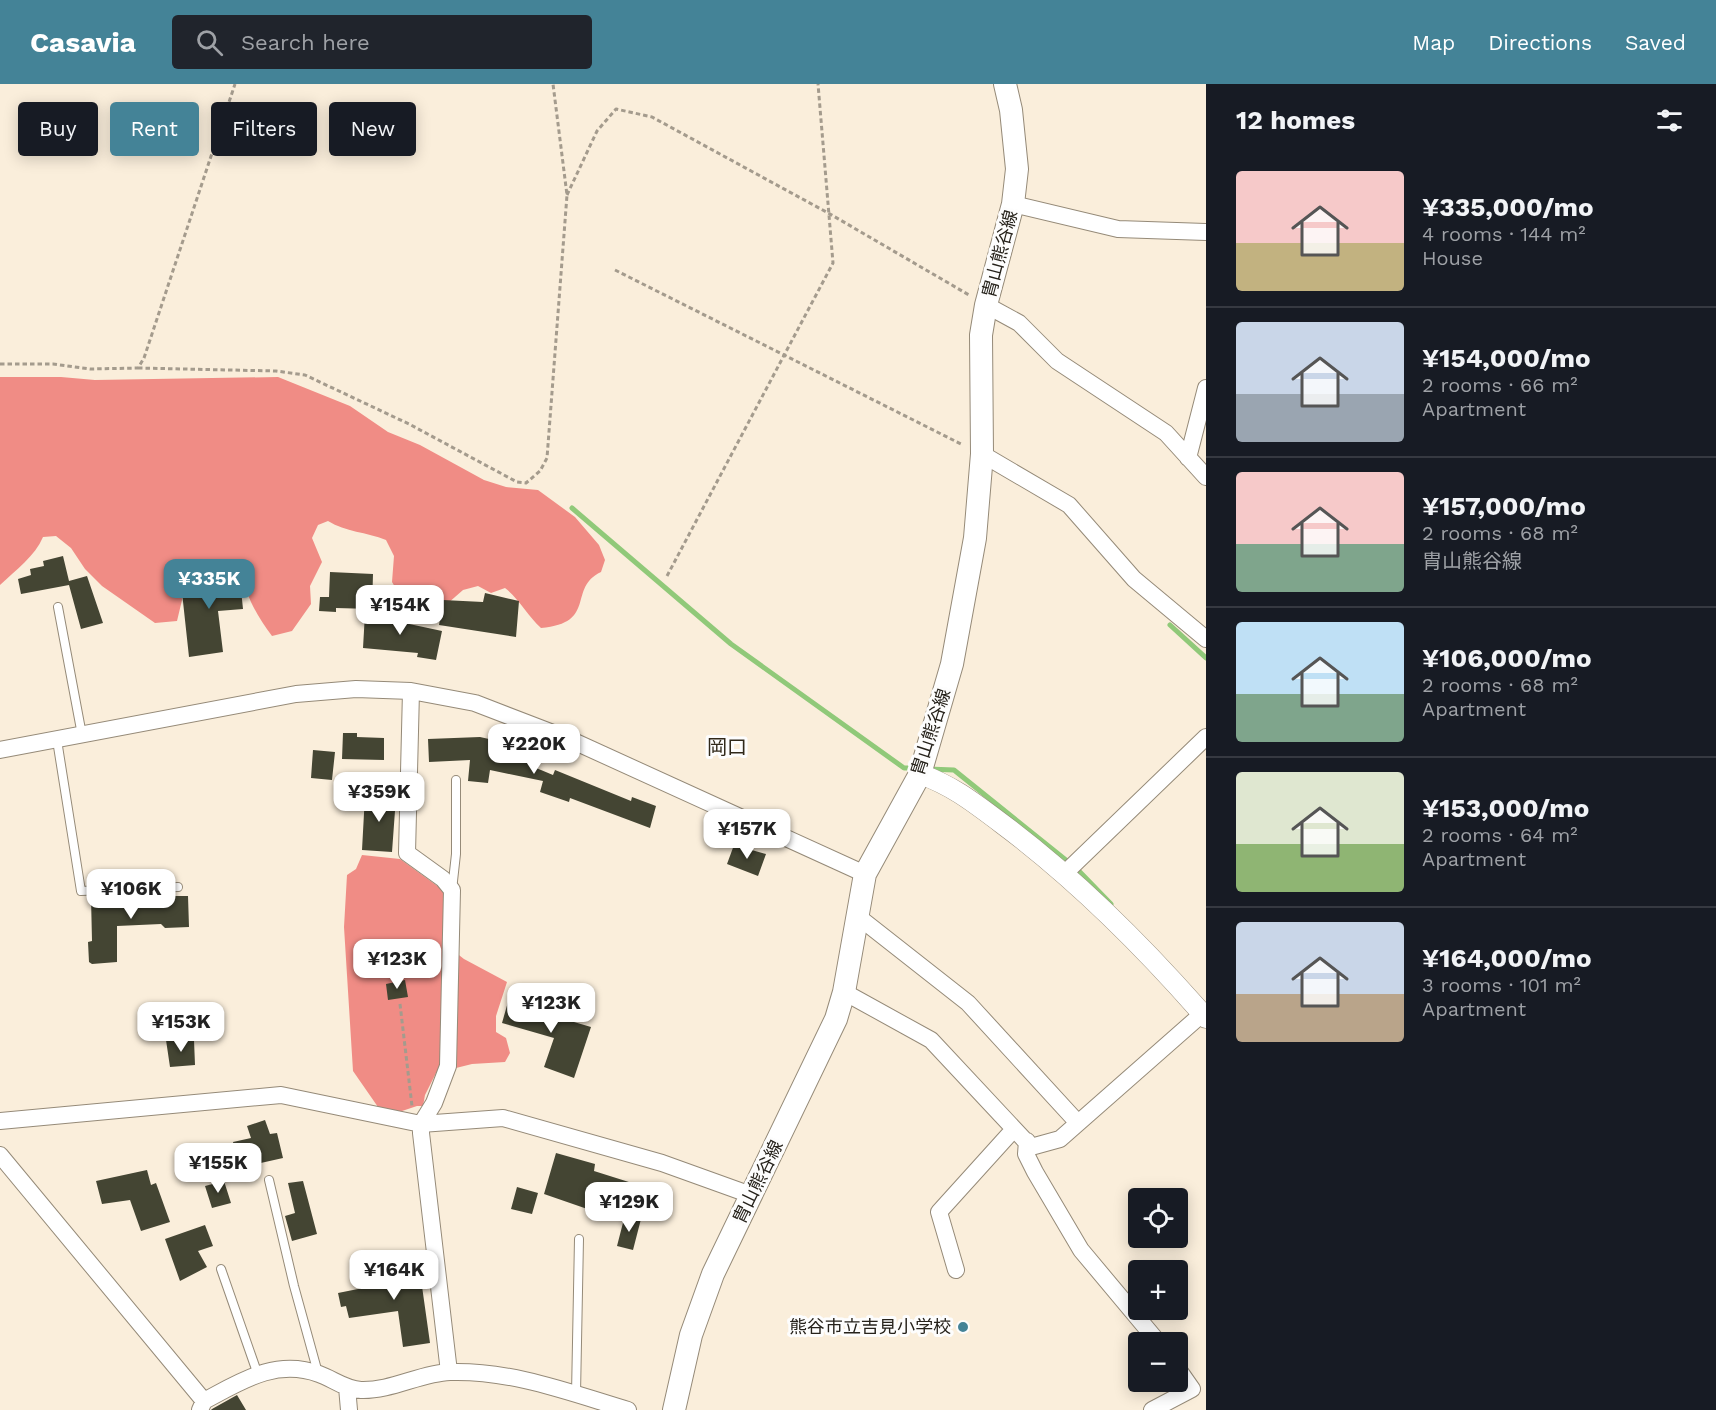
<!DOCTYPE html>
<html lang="en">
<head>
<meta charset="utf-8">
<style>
  :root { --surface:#171b24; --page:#20242c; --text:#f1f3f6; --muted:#9ea1a6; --line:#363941; --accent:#448397 }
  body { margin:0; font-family:"Work Sans","Noto Sans JP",sans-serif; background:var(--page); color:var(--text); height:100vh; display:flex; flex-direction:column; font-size:22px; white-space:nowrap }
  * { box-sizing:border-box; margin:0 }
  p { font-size:20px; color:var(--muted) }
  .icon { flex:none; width:33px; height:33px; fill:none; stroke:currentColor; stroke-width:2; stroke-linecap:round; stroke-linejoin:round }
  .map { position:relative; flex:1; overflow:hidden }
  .panel { display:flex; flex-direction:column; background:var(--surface); width:510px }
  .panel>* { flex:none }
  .top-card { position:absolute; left:18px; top:18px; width:570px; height:54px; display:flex; gap:12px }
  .tools { position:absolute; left:1128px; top:1104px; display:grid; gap:12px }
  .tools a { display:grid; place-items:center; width:60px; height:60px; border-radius:6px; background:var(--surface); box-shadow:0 3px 15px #0003; font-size:30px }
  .price { position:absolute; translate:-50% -51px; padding:0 14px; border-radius:12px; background:#fff; color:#222; font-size:20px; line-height:39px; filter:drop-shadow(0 2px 3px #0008) }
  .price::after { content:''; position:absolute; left:50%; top:36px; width:18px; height:14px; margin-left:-9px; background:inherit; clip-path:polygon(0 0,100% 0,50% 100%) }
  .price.current { background:var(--accent); color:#fff }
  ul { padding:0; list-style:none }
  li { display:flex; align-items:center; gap:18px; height:150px; padding:0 30px }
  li+li { border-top:2px solid var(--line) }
  li span { display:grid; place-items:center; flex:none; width:168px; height:120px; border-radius:6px; color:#555 }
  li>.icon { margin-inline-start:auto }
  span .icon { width:72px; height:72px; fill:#fffc; stroke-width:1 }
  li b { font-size:26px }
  h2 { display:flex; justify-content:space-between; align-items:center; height:72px; padding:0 30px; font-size:26px }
  .pill { padding:0 21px; border-radius:6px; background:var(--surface); box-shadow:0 3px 15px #0003; font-size:21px; line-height:54px }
  .pill.current { background:var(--accent); color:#fff }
  header { display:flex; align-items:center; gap:36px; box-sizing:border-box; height:84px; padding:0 30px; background:var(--accent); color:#fff }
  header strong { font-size:28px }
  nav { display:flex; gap:33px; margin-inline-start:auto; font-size:21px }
  .search { width:420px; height:54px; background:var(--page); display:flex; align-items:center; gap:15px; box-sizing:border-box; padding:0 21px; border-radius:6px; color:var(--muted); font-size:22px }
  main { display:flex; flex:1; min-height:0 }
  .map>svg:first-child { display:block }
  .forest { fill:#f08c85 }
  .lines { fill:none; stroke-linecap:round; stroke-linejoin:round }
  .stream { stroke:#90c979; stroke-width:5 }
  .building { fill:#444533 }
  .service-casing { stroke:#958a78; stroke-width:10 }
  .minor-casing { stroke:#958a78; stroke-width:18 }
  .tertiary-casing { stroke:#958a78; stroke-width:21 }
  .secondary-casing { stroke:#958a78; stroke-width:24 }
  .path { stroke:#a49b8d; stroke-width:3; stroke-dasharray:4.5 3; stroke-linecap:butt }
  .service { stroke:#fff; stroke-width:8 }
  .minor { stroke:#fff; stroke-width:16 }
  .tertiary { stroke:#fff; stroke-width:20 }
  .secondary { stroke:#fff; stroke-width:22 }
  .poi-dot { fill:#448397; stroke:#fdfdfd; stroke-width:2 }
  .labels { text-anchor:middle; stroke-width:6; stroke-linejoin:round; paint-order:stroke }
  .street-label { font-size:18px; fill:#26221b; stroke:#fdfdfd }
  .poi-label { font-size:18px; fill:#26221b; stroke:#fdfdfd; text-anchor:end }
  .neighbourhood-label { font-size:20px; fill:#31291a; stroke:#fdfdfd }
</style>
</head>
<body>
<header>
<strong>Casavia</strong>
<div class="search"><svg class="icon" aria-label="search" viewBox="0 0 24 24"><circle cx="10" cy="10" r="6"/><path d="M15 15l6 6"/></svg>Search here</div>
<nav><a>Map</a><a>Directions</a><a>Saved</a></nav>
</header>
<main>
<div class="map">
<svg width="1206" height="1326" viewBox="0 0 1206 1326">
  <rect width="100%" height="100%" fill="#faeedb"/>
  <!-- forest -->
  <path class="forest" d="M0,293H61L95,296L278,293L350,322L388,348L420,361L484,396L506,403L538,406L575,433L599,461L605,476L601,488C567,504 598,539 541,544C528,532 519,515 505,504L491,509L478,502L463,506L431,534L413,533L392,498L394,472L386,456C366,448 346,448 328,437L318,441L312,454L322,478L310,502L311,520L292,547L272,552C256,531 245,510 241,485L222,477L188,492L181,501L182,516L177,537L155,539L102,502L85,485L71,464L56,452L43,453C35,472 16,486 0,501Z
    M362,771L400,775L443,806L446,861L464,875L507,898L496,932V948L506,954L510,969L505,978L472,980L436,989L425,1011L423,1022H417L399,1028L378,1023L353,987L344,843L347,791L356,785Z"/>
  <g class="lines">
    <!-- stream -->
    <path class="stream" d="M572,424L731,560L904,684H915
      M1170,541L1206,574
      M928,685L954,686L1077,785L1111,820"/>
  </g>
  <!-- building -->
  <path class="building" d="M63,472L69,497L87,492L103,539L81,545L69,501L21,510L18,495L31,491L30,485L44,482L43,477Z
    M239,486L243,525L218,527L223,568L189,573L181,499L205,497V490Z
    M330,488L373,490L372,525L336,524V528L319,527L320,513H329Z
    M485,509L519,517L516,553L439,541L443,516L483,518Z
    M365,529L401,532L400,538L442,547L436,576L417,573L418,569L363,564Z
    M343,649H357V653L384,654V676L342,675Z
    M480,653L533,665L529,681L553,691L555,686L631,717L632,713L656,722L650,744L570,714L569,718L540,708L543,697L490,686L488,699L468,697L470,676L429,678L428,655Z
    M313,666L335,668L332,696L311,694Z
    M365,711L396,713L392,768L362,766Z
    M734,761L766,770L758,792L727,780Z
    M116,812H188L189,843L165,844L161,840L117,842V878L92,880L89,878L88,858L92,857L91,813Z
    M405,896L408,913L388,916L386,900Z
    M528,912L544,917L540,928L591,943L574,994L544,983L554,954L502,939L508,918L518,921L521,913L527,915Z
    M183,955V957L194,956L195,981L170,983L166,956Z
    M265,1036L270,1050L277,1049L283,1074L239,1084L233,1058L251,1054L247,1042Z
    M556,1069L595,1080L594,1087L632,1099L634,1101L626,1128L598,1119L596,1128L544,1110Z
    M147,1086L151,1101L156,1099L170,1138L141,1147L130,1116L102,1120L96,1097Z
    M224,1097L231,1119L212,1124L205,1102Z
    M303,1097L317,1150L292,1157L285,1132L295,1129L288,1099Z
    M517,1103L538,1109L532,1130L511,1125Z
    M625,1131L641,1135L633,1166L617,1162Z
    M205,1141L213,1162L198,1167L207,1183L180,1197L165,1155Z
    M411,1174L413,1182L419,1181L430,1259L403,1263L398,1227L349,1234L346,1222L341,1223L338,1209L363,1204V1200L391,1195L389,1185L393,1184L392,1177Z
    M237,1311L246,1326H211L212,1325Z"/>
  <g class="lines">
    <defs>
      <path id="service" d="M58,523L82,651
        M57,656L81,807L178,803
        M452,806L456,770V696
        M269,1096L294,1202L318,1289
        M221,1185L257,1288
        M576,1310L579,1155"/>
      <path id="minor" d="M1013,120L1118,145L1206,148
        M986,221L1019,239L1057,277L1166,349L1206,393
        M982,370L1069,421L1134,495L1206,555
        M1188,374L1206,304
        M411,607L407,769L443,795L452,806L448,982L434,1019L421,1040V1049L449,1288
        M0,666L296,610L356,605L411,607L475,619L571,656L865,790
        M1064,790L1206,653
        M856,831L968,919L1078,1039
        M844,908L931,956L1031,1063L1060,1055L1202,930
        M0,1037L281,1011L421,1040L503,1034L662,1079L751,1111
        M1027,1057L1026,1070L1035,1088L1081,1166L1158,1258
        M0,1071L204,1317
        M956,1186L939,1128L1014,1045
        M347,1303L349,1326
        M200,1326L204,1317C240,1298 275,1274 319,1290C333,1295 345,1305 361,1306C391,1307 421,1289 450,1288C511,1286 571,1309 628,1326
        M1152,1326L1192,1305L1178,1285"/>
      <path id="tertiary" d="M920,690C953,702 973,718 1001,739C1076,795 1145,864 1206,934"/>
      <path id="secondary" d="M674,1326L691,1251L713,1190L836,935L844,908L865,790L920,690L952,580L975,454L982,370L981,251L986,221L1013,120L1017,85L1011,26L1005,0"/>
    </defs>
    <!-- service casing -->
    <use href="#service" class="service-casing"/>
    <!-- minor casing -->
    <use href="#minor" class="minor-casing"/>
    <!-- tertiary casing -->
    <use href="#tertiary" class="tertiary-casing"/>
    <!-- secondary casing -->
    <use href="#secondary" class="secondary-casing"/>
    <!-- path -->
    <path class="path" d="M567,111L597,47L616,25L652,33L830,130L969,211
      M615,186L961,360
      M0,280H53L90,285L138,284L144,274L235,0
      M138,284L276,287L305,291L409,340L517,398L526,399L540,387L547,374L567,111L553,0
      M667,492L833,179L818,0
      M400,920L412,1022"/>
    <!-- service -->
    <use href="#service" class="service"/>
    <!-- minor -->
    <use href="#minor" class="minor"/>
    <!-- tertiary -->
    <use href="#tertiary" class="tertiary"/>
    <!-- secondary -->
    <use href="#secondary" class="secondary"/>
  </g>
  <!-- markers -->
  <circle class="poi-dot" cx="963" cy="1243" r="6"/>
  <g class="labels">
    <!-- street labels -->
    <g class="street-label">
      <text transform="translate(1000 170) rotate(-75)" y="6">胄山熊谷線</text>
      <text transform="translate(931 648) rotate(-72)" y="6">胄山熊谷線</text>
      <text transform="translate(758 1098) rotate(-64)" y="6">胄山熊谷線</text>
    </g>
    <!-- poi labels -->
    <g class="poi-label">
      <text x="951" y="1249">熊谷市立吉見小学校</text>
    </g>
    <!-- neighbourhood labels -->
    <g class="neighbourhood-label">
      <text x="727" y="670">岡口</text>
    </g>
  </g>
</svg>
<div class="tools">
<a><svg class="icon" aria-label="locate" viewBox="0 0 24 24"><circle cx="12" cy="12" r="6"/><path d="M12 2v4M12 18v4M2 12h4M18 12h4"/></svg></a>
<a>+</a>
<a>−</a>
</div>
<b class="price current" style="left:209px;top:526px">¥335K</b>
<b class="price" style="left:400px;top:552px">¥154K</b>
<b class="price" style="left:534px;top:691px">¥220K</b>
<b class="price" style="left:379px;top:739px">¥359K</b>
<b class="price" style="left:747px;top:776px">¥157K</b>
<b class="price" style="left:131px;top:836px">¥106K</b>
<b class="price" style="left:397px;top:906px">¥123K</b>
<b class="price" style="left:551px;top:950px">¥123K</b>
<b class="price" style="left:181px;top:969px">¥153K</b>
<b class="price" style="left:218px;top:1110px">¥155K</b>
<b class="price" style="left:629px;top:1149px">¥129K</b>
<b class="price" style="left:394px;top:1217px">¥164K</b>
<div class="top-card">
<a class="pill">Buy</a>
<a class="pill current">Rent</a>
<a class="pill">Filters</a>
<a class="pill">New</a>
</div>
</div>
<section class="panel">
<h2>12 homes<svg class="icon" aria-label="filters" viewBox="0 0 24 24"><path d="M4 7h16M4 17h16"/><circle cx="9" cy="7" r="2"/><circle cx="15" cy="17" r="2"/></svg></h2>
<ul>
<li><span style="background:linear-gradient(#f6c9c9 60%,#c2b280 0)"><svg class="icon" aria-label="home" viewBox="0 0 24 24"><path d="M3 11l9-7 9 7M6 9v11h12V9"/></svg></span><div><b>¥335,000/mo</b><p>4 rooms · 144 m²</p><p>House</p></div></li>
<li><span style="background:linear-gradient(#c9d6e8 60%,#9aa5b1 0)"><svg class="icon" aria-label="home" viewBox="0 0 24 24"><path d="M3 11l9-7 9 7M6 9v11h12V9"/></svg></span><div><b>¥154,000/mo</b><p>2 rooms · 66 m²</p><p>Apartment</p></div></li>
<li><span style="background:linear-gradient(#f6c9c9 60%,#7fa58c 0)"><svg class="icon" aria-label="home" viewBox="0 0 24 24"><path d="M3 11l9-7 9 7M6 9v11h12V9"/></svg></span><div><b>¥157,000/mo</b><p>2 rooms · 68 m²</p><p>胄山熊谷線</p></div></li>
<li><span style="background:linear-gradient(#bfe0f5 60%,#7fa58c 0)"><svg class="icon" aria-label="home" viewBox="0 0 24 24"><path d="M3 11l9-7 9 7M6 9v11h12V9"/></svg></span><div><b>¥106,000/mo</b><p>2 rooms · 68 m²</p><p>Apartment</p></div></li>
<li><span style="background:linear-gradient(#dfe7d0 60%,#8fb573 0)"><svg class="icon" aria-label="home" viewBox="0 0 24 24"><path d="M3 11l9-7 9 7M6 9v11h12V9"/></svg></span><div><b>¥153,000/mo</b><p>2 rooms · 64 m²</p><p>Apartment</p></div></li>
<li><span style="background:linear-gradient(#c9d6e8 60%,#b9a48a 0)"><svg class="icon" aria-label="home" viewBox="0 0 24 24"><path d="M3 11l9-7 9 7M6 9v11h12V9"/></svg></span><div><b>¥164,000/mo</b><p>3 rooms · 101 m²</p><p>Apartment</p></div></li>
</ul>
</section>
</main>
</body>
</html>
